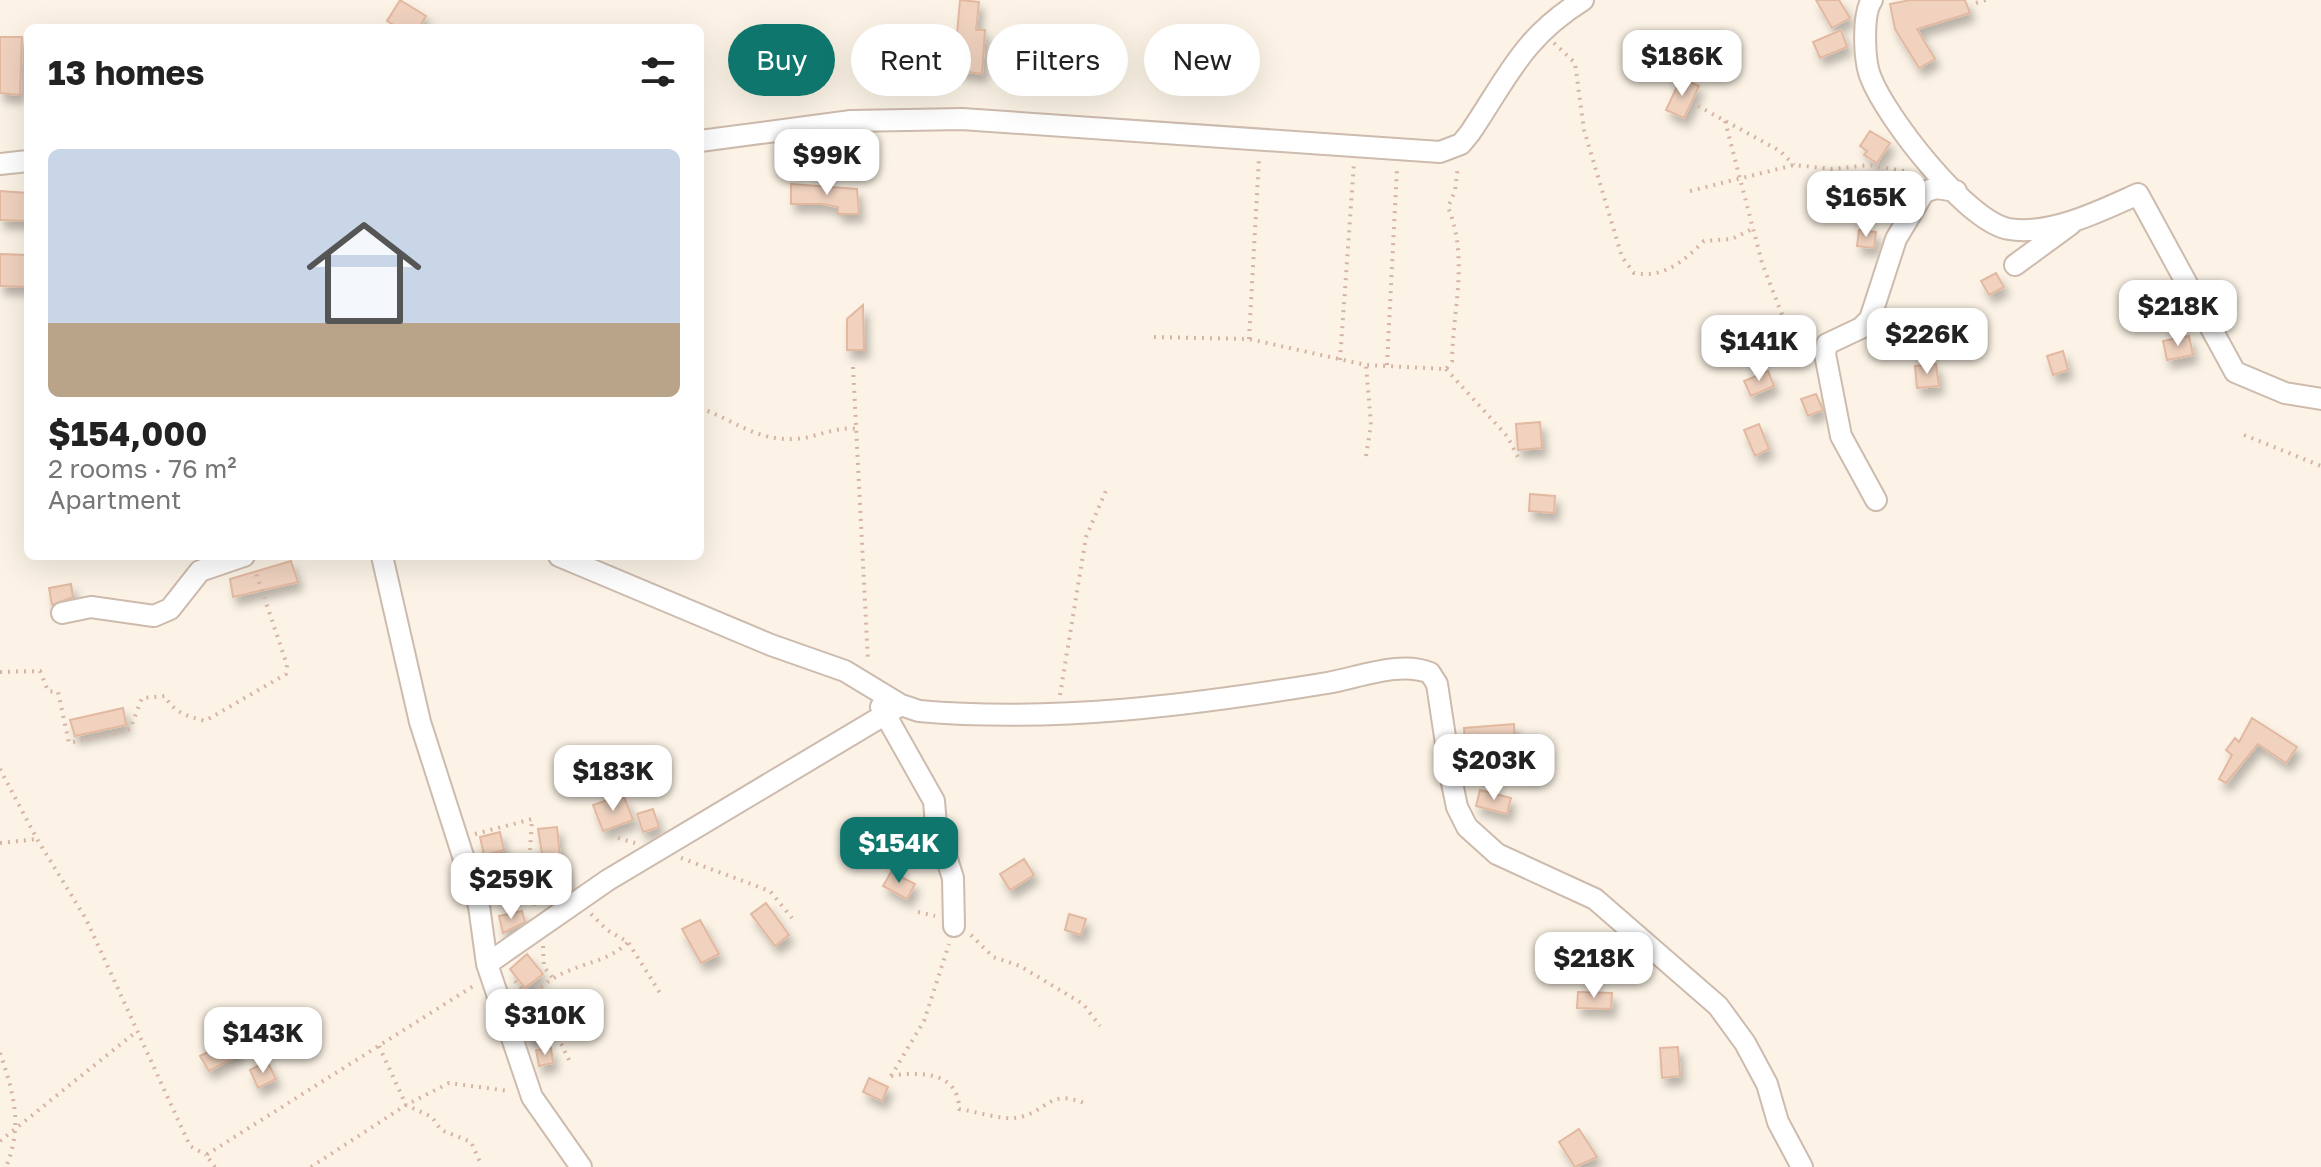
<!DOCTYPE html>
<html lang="en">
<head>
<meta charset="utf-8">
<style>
  :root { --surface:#fff; --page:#f2f2f2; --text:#222; --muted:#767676; --accent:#0f766e }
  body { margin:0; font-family:"Golos Text",sans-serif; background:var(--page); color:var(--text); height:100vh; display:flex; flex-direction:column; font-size:30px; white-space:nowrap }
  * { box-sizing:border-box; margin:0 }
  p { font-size:26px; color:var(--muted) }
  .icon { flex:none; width:44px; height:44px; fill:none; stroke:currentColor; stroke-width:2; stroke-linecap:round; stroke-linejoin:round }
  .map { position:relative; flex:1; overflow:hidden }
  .drawer { position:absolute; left:24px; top:24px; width:680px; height:536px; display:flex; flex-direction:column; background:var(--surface); border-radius:12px; box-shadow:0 8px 32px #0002 }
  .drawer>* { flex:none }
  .hud { position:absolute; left:728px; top:24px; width:760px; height:72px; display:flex; gap:16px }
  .price { position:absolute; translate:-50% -68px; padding:0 18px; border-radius:16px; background:#fff; color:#222; font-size:26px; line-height:52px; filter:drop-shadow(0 2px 4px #0008) }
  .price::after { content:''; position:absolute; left:50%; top:48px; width:24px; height:18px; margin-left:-12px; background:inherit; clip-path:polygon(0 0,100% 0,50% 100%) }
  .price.on { background:var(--accent); color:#fff }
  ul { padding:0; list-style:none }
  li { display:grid; align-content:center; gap:16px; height:424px; padding:0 24px }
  li span { display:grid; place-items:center; height:248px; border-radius:12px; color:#555 }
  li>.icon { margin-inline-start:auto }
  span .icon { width:144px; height:144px; fill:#fffc; stroke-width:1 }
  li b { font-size:34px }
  h2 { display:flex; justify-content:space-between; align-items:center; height:96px; padding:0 24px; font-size:34px }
  .chip { padding:0 28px; border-radius:36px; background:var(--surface); box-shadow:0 8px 32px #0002; font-size:28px; line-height:72px }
  .chip.on { background:var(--accent); color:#fff }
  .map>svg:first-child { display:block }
  .building { fill:#f0d2bf; stroke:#e2b9a0; stroke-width:2; filter:url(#shadow) }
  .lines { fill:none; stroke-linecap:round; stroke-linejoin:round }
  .minor-casing { stroke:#cdbbad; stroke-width:24 }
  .path { stroke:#d5b5a2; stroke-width:4; stroke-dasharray:2 6; stroke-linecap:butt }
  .minor { stroke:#fff; stroke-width:20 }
</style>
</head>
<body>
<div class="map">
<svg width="2321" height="1167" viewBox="0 0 2321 1167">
  <defs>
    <filter id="shadow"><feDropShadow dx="4.5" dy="8" stdDeviation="4" flood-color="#0004"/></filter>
  </defs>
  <rect width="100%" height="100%" fill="#fcf3e6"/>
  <!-- building -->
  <path class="building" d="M400,0L426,16L419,28H399L387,21Z
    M960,0L979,2L976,30H985L982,74L954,70Z
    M1816,0H1839L1850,18L1832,28Z
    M1910,0H1965L1970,13L1917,29L1935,59L1919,68L1895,29L1890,4Z
    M1841,30L1847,47L1820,58L1813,42Z
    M0,37H22L20,95L0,93Z
    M1681,78L1699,86L1684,118L1666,110Z
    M1870,131L1890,143L1877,163L1864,155L1867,151L1860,146Z
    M791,184L857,189L859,214H838V207L823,204H791Z
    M0,191L28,193V221L0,220Z
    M1859,230L1876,232L1874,248L1857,246Z
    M0,254L28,255V287L0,286Z
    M1996,273L2004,287L1989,295L1981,281Z
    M863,305L864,350H847V319Z
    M2189,336L2193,355L2167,360L2163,341Z
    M2063,351L2068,370L2053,375L2047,356Z
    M1936,364L1939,386L1917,388L1915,366Z
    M1768,371L1774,386L1751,396L1744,381Z
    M1816,394L1823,410L1808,416L1801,399Z
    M1540,422L1542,448L1518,450L1516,424Z
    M1759,424L1769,449L1755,456L1744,430Z
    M1530,494L1555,496L1554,513L1529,511Z
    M291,561L298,582L233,597L230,579Z
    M71,584L73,597L52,605L49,588Z
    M123,708L126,725L75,736L70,720Z
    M2252,718L2297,747L2286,763L2258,744L2226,783L2219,779L2232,755L2226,750L2235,738L2239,742Z
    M1514,724L1515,739L1465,743L1464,728Z
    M1515,753L1538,757L1535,774L1512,770Z
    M1480,790L1511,798L1507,814L1476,806Z
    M616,797L617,800L624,797L633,820L603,831L593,805Z
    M653,809L659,827L643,832L637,814Z
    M557,827L560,858H563L571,890L549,897L538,829Z
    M500,832L504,850L484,855L480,837Z
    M1024,859L1034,875L1010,890L1000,874Z
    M891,872L915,884L907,899L883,886Z
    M766,903L789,935L775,946L751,914Z
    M522,911L525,922L503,933L499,916Z
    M1069,914L1086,919L1081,935L1065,930Z
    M700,920L719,954L701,963L682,929Z
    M527,954L543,974L525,988L510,969Z
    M1578,992L1612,993L1611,1009L1577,1008Z
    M534,1008L542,1035L526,1039L517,1013Z
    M233,1039L241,1054L209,1071L200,1056Z
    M1678,1047L1680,1076L1662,1078L1660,1048Z
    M551,1048L553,1063L539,1066L536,1050Z
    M267,1061L276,1079L258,1088L250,1070Z
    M869,1078L888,1087L882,1101L863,1092Z
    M1579,1129L1597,1157L1575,1167L1559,1142Z"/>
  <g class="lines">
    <defs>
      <path id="minor" d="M1872,0C1862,14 1864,62 1871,78C1886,117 1967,222 2009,229C2051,236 2102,210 2138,194L2235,372L2285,393L2321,399
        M700,141L851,121L962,119L1440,152L1461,144L1470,133C1508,77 1522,38 1583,0
        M0,164L28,161
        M2015,265L2071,224
        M1876,500L1841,436L1825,354L1827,344L1861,328L1870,319L1896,239L1924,192L1936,188L1956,191
        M382,556L420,722L479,906L487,964L532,1097L581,1167
        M559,556L771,645L845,671L901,705L919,711C1055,723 1193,705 1327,683C1357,678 1401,660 1430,673L1437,684L1452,783L1457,807L1467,827L1497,854L1595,899L1718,1006L1745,1043L1767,1084L1778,1122L1802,1167
        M62,613L91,607L154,616L170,609L200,571L244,556
        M881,707L934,801L936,825L953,878L954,926
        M487,964L608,880L901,705"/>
    </defs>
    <!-- minor casing -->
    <use href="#minor" class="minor-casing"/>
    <!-- path -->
    <path class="path" d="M1976,3L1986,0
      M1554,43L1575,63L1584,130L1622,257L1634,273C1663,279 1684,261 1704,241L1732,239L1754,228
      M1698,106L1780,151L1794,165
      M1725,121L1762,263L1791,338L1809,346
      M1690,191L1794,165L1831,169L1870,165L1909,172
      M1154,337L1249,339L1366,365L1446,369L1452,361C1453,307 1469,259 1448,207L1455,191L1458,166
      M1249,339L1259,158
      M1340,360L1354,163
      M1387,365L1397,168
      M853,367L868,661
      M1446,369L1507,436L1518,457
      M700,408C734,420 756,441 795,439C816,438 835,426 857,429
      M2244,435L2321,466
      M1366,456L1371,425L1366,365
      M0,672L40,671L48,691L58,692L69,743L130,729L142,698L165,696C174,713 187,716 205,721L286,674L287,665L255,570
      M1060,695L1086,537L1108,486
      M0,769L37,839L86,919L190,1146L206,1155
      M475,834L532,819L529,867L535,907
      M618,838L635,843
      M0,843L37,839
      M681,858L770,891L792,918
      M918,912L935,916
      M591,914L607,930L628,942L660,993
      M971,935L993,957L1020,966L1083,1004L1100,1026
      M543,946L544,967L552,977
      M515,981L532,999L539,998
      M379,1046L406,1105L432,1117L441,1130L471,1142L480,1162
      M0,1053C14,1094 23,1126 6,1167
      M569,1060L539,998L540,988C569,962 605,966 628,942
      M891,1076C920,1071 959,1072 959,1109C973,1111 1003,1120 1015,1118C1049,1113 1047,1087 1086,1104
      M891,1076L924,1021L949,944
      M0,1141L137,1031
      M215,1167L206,1155L475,985
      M311,1167L406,1105L449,1083L509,1091"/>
    <!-- minor -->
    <use href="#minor" class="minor"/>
  </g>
</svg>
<b class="price" style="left:1682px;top:98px">$186K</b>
<b class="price" style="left:827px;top:197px">$99K</b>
<b class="price" style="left:1866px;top:239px">$165K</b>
<b class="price" style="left:2178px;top:348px">$218K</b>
<b class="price" style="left:1927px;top:376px">$226K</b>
<b class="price" style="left:1759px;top:383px">$141K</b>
<b class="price" style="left:1494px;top:802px">$203K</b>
<b class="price" style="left:613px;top:813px">$183K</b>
<b class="price on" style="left:899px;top:885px">$154K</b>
<b class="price" style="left:511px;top:921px">$259K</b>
<b class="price" style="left:1594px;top:1000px">$218K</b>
<b class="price" style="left:545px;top:1057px">$310K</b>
<b class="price" style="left:263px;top:1075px">$143K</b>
<div class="hud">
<a class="chip on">Buy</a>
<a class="chip">Rent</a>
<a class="chip">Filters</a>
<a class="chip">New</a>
</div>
<section class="drawer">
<h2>13 homes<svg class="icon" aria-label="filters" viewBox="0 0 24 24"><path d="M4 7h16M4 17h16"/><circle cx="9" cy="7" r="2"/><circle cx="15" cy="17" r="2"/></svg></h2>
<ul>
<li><span style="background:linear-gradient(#c9d6e8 70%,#b9a48a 0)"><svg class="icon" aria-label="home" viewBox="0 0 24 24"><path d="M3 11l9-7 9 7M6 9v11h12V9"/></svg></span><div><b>$154,000</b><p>2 rooms · 76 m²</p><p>Apartment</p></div></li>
</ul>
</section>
</div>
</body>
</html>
